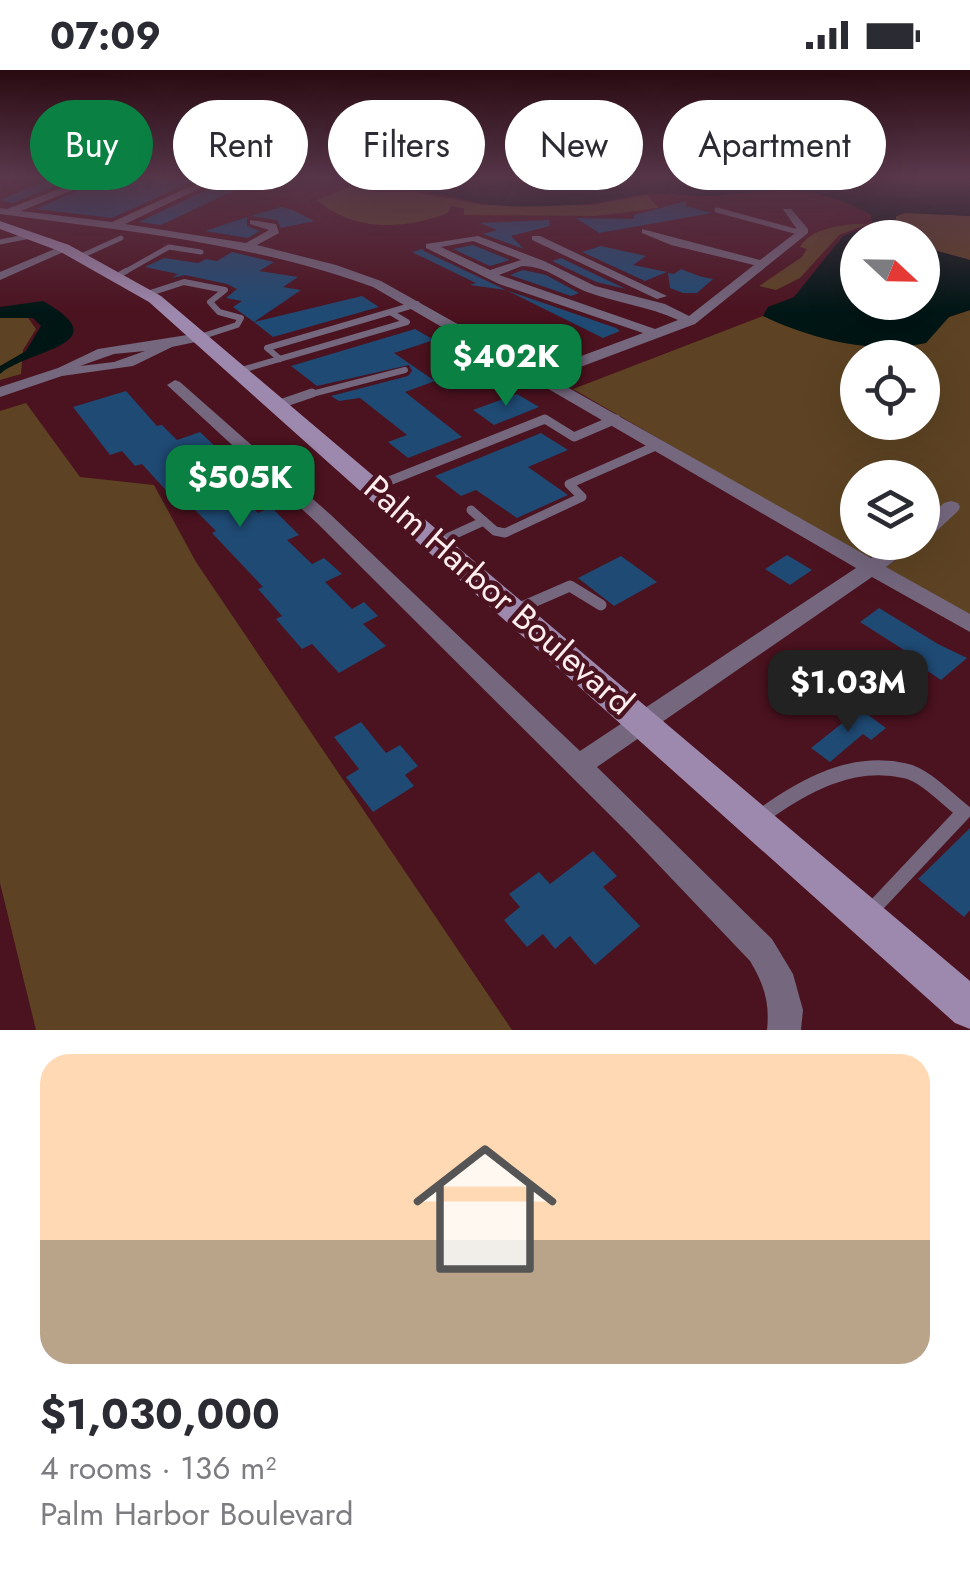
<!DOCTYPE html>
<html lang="en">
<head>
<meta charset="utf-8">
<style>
  :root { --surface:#fff; --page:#f7f7f7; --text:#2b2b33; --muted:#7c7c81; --line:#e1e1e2; --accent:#0b8043 }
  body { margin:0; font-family:Jost,sans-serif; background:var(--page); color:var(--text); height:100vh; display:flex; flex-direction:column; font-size:38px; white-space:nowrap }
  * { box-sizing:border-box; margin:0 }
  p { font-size:32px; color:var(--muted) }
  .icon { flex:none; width:55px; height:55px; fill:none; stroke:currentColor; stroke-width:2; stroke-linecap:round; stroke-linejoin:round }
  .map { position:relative; height:960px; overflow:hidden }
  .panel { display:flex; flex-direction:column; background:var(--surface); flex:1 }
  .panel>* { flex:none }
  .banner { position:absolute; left:30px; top:30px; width:910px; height:90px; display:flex; gap:20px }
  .needle { width:65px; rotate:112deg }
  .tools { position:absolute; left:840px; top:150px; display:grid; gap:20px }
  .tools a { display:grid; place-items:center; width:100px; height:100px; border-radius:50%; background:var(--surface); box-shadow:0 10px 40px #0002; font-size:50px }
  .price { position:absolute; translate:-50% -85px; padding:0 22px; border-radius:20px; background:var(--accent); color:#fff; font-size:32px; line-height:65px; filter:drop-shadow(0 2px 5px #0008) }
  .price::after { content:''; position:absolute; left:50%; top:60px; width:30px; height:22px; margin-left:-15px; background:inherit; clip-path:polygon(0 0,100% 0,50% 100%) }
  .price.active { background:#222; color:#fff }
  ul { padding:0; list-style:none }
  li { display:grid; align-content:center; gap:20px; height:530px; padding:0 40px }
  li+li { border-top:2px solid var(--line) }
  li span { display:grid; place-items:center; height:310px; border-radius:30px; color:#555 }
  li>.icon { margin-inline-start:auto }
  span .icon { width:180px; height:180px; fill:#fffc; stroke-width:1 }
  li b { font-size:42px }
  .tag { padding:0 35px; border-radius:45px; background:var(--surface); box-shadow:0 10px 40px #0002; font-size:35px; line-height:90px }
  .tag.active { background:var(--accent); color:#fff }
  .status { display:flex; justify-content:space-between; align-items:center; height:70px; padding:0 50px; background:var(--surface); direction:ltr }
  .status svg { height:28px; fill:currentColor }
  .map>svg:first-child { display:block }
  .green { fill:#5d4323; fill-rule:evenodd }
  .water { fill:#001615 }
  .building { fill:#1f4a74 }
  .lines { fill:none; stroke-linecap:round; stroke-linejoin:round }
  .lane-far4 { stroke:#74677e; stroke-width:5 }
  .lane-far3 { stroke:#74677e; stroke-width:6 }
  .lane-far2 { stroke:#74677e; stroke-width:9 }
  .lane-far1 { stroke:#74677e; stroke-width:11 }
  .lane { stroke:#74677e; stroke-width:15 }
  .street { fill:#74677e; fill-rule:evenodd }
  .secondary { fill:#9e89ae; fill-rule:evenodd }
  .labels { text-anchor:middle; stroke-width:9; stroke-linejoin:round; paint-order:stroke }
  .street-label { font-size:35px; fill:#fdedee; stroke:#4b121f }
</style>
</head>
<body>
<div class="status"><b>07:09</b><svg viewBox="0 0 49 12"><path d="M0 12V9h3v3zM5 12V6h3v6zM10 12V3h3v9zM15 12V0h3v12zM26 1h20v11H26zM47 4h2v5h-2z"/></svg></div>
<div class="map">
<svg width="970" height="960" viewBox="0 0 970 960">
  <rect width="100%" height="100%" fill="#4b121f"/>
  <!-- green -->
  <path class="green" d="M351,116L377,122H415L482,135H591L647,125L659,138L595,146L464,145V138L451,136L448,143C405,159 355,163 317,130Z
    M910,142L970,146V190L923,177L922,168L910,167L896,159V146Z
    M853,154H868L839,165L800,208L776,220L759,216L802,187L807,179L800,177C810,160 834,156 853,154Z
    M970,240V547L884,498L906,483L890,474L867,489L573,319L763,246L852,274L895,278L949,247ZM858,288H922V352H858ZM858,408H922V472H858Z
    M26,245L36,259L23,280L21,304L0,310V247Z
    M26,333L80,407L154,415L196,492L512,960H36L0,813V341Z"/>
  <!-- water -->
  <path class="water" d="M344,108H970V146L905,143L896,146L895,156L910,167L858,168V232H922L923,177L970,190V240L949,247L926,273C874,285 811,269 763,246L768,237L794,227L843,166L872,155L871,145C810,111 774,122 708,126C690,127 672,123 654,124C631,124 609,132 586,134C553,136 511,139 479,133C459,129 439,123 418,121C392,118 367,124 344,108Z
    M43,231C121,275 28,279 0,304V296L26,281L41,256L33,248H0V237Z"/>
  <!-- building -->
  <path class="building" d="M52,108H76L13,133L0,130Z
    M106,108H196L198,109L112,148L36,139Z
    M223,112L246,115L161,155L139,152Z
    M686,131V136L712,143L599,163L576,148L634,149V145Z
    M281,137L293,140L314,151L281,158L277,150L251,146Z
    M247,147V156L260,161L248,168L205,161Z
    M549,150L550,156L511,166L524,179L483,164L497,160L480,153Z
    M473,175L510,190L490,196L453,179Z
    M601,176L646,186L633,195L667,202L645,211L582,182Z
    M423,179L424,181L506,220L470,215L476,213L412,182Z
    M232,182L274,192L259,201L298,207L283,217L301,220L254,252L233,237L242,231L226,228L237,219L227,214L185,205L172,208L178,204L145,197L164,188L198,193L206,189L217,191Z
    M561,188L626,219L596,212L552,191Z
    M681,199L699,206L713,209L697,223H683L670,218L668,203L674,204Z
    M523,200L546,205L579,223L571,226L510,205Z
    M506,220L616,258L620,261L603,268Z
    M362,226L379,237L273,267L254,252Z
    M415,259L434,270L394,283L435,311L405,322L462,367L408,388L388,372L407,365L360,328L339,331L331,326L408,306L412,301L409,295L317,316L291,296Z
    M126,321L157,356L162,355L177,370L200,362L237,397L218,404L258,443L271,437L299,465L287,470L312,494L324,488L342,504L325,512L352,539L364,532L378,546L363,554L386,576L339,603L312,574L302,579L276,549L282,546L258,519L263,517L212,463L216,461L179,424L172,427L142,394L135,396L122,381L110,385L73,337Z
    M517,324L539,337L494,355L473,340Z
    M541,363L568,380L528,397L568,425L517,448L476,420L461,426L435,406Z
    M787,485L812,500L790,515L765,499Z
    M621,486L657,512L614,536L578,508Z
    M879,538L938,574L967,588L941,610L914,592L918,589L860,552Z
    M860,639L886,658L871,670L863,664L830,692L811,678Z
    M361,652L386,683L400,675L418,696L405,705L414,716L373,742L346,707L359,699L334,667Z
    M970,758V840L964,847L918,809Z
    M593,781L617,806L603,817L640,856L595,895L570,866L555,879L543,864L527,877L504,850L520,837L509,824L539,802L550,814Z"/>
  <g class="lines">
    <!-- lane-far4 -->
    <path class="lane-far4" d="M717,140L802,163
      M0,172L30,166
      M79,187L121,168
      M121,204L169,177L201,182"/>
    <!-- lane-far3 -->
    <path class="lane-far3" d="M117,206L126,201
      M147,224L184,212L225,220L210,232L219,242L241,248L237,255L200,267
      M280,289L267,278L390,242
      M238,301L407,252L390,242L417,234
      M304,326L405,300"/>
    <!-- lane-far2 -->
    <path class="lane-far2" d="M277,335L312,323
      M374,417L545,349L574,367L616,349
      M471,440L495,461L505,463L582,427L569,414L658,375
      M438,472L484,451"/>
    <!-- lane-far1 -->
    <path class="lane-far1" d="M517,539L570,516L601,535"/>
    <!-- lane -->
    <path class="lane" d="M760,747C803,716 852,688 906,701C925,705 948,730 964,742L869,843"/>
    <!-- street -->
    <path class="street" d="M88,108H102L21,141L112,152L209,108H222L125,154L246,173L269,160L250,154V150L276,154L279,163L257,175L336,195L381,211L541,301L643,263L499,214L426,178V174L478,166L544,191L595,216L665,234L689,246L754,195L671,175L642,163V159L760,190L798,161L783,139H791L808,159V163L695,254L551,308L871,488L895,472H919L886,497L970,544V562L872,507L597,697L772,869L793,904L803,940L801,960H767C770,933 764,914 750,891L631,766L317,453L167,315L175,310L180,312L331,445L580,681L856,498L373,217C252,173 126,161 0,144V138L7,139ZM473,171L521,190L490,200L441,177ZM522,196C548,196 564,213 587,222C617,233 648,236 678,250L655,259L499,205Z
      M532,166H540L667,226L657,229L532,170Z
      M64,175L70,178L68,180L0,210V202Z
      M200,263L207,267L205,270L172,277L133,296L62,306L0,327V317L58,298L98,279ZM145,281L114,292L80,296L114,284Z
      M951,431L958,433L960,437L958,441L929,468L922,470V453L944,433Z"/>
    <!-- secondary -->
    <path class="secondary" d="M0,151L69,175L161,226L970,911V959L955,953L149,232L59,181L0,159Z"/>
  </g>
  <!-- sky -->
  <linearGradient id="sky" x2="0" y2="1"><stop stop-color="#290a11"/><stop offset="0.44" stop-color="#5b394d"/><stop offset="1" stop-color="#5b394d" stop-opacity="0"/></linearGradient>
  <rect width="970" height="243" fill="url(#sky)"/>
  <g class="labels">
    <!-- street labels -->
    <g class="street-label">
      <text transform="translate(499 525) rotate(41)" y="12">Palm Harbor Boulevard</text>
    </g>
  </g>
</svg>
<div class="tools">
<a><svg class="needle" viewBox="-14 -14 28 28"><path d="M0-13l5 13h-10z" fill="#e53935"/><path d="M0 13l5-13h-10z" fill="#7c7c81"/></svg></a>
<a><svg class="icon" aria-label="locate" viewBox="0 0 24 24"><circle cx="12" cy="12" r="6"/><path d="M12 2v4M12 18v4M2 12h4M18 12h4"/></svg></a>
<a><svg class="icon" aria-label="layers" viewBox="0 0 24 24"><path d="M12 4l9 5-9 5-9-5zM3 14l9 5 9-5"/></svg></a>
</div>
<b class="price" style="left:506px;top:339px">$402K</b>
<b class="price" style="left:240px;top:460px">$505K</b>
<b class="price active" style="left:848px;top:665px">$1.03M</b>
<div class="banner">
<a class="tag active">Buy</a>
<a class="tag">Rent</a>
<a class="tag">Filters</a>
<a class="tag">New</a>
<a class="tag">Apartment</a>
</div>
</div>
<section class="panel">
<ul>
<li><span style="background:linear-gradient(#ffd9b3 60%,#b9a48a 0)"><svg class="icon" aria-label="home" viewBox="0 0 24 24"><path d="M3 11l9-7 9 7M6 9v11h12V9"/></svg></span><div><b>$1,030,000</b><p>4 rooms · 136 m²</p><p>Palm Harbor Boulevard</p></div></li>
</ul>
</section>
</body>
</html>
